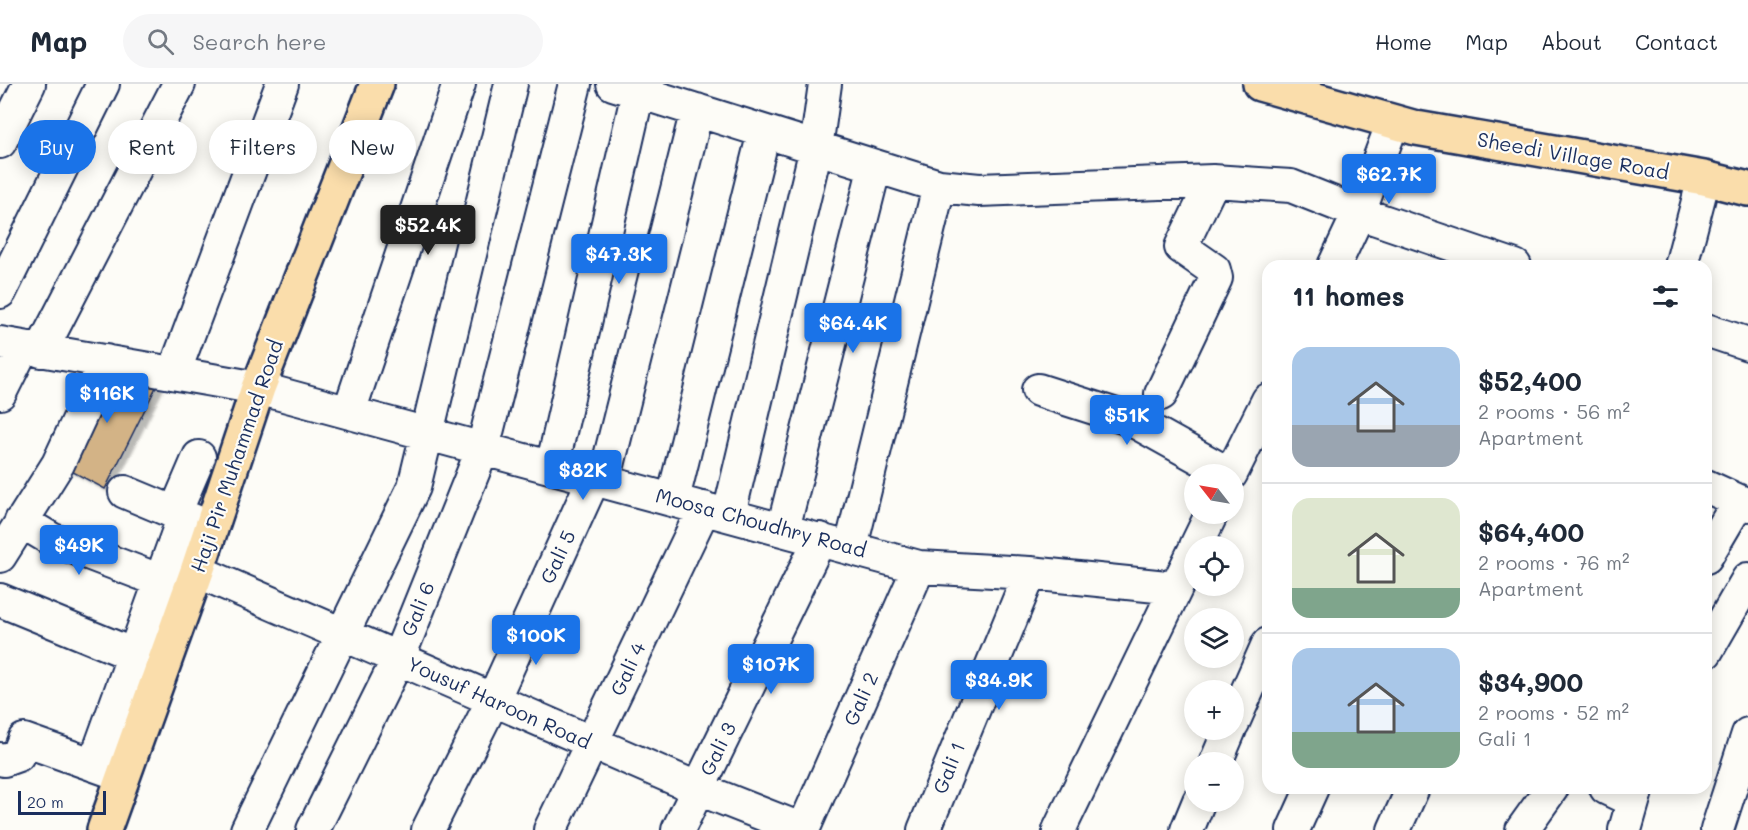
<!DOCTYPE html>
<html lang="en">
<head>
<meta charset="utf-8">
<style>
  :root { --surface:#fff; --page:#f6f6f7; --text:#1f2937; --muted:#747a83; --line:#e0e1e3; --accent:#1a73e8 }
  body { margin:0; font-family:Mali,sans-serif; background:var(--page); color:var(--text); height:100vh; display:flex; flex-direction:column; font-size:22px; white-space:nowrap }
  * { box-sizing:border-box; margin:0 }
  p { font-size:20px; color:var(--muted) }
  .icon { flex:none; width:33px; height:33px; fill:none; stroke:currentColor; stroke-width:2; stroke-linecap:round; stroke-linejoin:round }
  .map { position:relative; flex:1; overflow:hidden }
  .panel { position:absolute; left:1262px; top:176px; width:450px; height:534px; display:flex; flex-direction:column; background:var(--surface); border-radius:18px; box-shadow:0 3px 15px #0003 }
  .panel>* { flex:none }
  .top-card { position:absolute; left:18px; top:36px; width:570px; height:54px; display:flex; gap:12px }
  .needle { width:39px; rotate:301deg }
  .tools { position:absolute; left:1184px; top:380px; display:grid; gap:12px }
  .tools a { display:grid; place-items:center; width:60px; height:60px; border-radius:50%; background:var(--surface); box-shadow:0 3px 15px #0003; font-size:30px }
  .scale { position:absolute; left:18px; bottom:15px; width:88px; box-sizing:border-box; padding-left:6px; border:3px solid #1b2f5e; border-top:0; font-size:16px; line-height:21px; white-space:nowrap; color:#1b2f5e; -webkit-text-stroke:4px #fdfcf7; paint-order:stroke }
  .price { position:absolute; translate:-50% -51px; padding:0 14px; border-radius:6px; background:var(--accent); color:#fff; font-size:20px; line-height:39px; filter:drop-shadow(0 2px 3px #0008) }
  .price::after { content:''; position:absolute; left:50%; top:36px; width:18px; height:14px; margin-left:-9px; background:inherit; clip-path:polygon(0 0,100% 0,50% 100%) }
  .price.on { background:#222; color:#fff }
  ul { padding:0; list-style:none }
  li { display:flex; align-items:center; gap:18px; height:150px; padding:0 30px }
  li+li { border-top:2px solid var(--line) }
  li span { display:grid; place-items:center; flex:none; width:168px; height:120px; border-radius:18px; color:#555 }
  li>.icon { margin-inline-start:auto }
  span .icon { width:72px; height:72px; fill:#fffc; stroke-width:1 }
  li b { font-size:26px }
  h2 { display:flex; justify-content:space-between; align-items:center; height:72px; padding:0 30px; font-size:26px }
  .chip { padding:0 21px; border-radius:27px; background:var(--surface); box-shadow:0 3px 15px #0003; font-size:21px; line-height:54px }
  .chip.on { background:var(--accent); color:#fff }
  header { display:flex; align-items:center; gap:36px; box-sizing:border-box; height:84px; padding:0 30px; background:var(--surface); border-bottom:2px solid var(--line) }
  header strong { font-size:28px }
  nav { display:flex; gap:33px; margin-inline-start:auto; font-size:21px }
  .search { width:420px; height:54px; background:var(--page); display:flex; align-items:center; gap:15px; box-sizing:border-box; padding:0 21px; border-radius:33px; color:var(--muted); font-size:22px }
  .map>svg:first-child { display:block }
  .building { fill:#d3b386; stroke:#1b2f5e; stroke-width:1.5; filter:url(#shadow) }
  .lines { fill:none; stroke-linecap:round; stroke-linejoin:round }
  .minor-casing { stroke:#1b2f5e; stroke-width:36 }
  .major-casing { stroke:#1b2f5e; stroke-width:38 }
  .minor { stroke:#fdfcf7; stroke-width:32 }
  .major { stroke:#faddab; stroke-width:33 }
  .labels { text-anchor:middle; stroke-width:4.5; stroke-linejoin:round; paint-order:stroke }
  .street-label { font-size:20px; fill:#1b2f5e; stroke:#fdfcf7 }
</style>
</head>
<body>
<header>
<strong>Map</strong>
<div class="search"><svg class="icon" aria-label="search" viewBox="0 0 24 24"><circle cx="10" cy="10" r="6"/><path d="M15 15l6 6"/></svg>Search here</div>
<nav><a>Home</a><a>Map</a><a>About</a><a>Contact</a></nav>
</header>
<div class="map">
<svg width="1748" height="746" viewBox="0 0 1748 746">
  <defs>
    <filter id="shadow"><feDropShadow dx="6" dy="4" stdDeviation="1.5" flood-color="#0004"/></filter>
  </defs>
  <rect width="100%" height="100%" fill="#fdfcf7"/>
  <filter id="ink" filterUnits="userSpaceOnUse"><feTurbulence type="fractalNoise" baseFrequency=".0167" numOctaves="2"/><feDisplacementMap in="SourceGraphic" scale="12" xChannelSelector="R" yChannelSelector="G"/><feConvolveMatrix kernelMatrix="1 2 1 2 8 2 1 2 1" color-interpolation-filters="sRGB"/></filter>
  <g filter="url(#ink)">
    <!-- building -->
    <path class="building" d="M106,277L157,301L105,405L58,380Z"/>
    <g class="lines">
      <defs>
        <path id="minor" d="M613,0L939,102L979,106L1213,97L1291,102L1359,129L1515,182
          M0,58L29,0
          M1334,182L1359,129L1393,38
          M1681,182L1704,94
          M0,208L103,0
          M1706,246L1748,260
          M0,259L258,304L919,483L1030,489L1176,504
          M41,267L179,0
          M174,289L282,0
          M1038,306L1132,336L1229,390
          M0,309L23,263
          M1161,310L1216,194L1214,186L1181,163L1213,97
          M349,328L459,0
          M552,383L638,8
          M1231,390L1268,316
          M604,397L697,26
          M1706,402L1748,421
          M125,408L202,440
          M673,415L764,48
          M175,429L199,373
          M729,430L816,64L825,0
          M21,437L51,455L161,497
          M783,445L875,82
          M1196,462L1212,429
          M851,463L939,102
          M0,472L58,380L106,277
          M1706,473L1739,417
          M197,487L699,705L803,746
          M0,516L134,571
          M1706,568L1748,495
          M1233,639L1268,560
          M0,675L4,676L18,671L24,656L114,688
          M1216,678L1230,645
          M94,681L184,432
          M1606,704L1633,717
          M247,746L414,403L511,0
          M313,746L398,575L483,364L575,0
          M428,746L493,616L594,394
          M550,746L704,424
          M678,746L820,455
          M803,746L919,483
          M924,746L1030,489
          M1059,746L1194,467
          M1187,746L1199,717
          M1293,746L1312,704
          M1394,746L1413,704
          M1522,746L1552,704
          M1625,746L1637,704
          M1717,746L1748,650"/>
        <path id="major" d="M1260,0L1416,44L1704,94L1748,105
          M104,746L197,487L258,304L377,0"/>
      </defs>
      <!-- minor casing -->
      <use href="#minor" class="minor-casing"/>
      <!-- major casing -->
      <use href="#major" class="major-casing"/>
      <!-- minor -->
      <use href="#minor" class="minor"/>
      <!-- major -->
      <use href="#major" class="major"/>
    </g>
  </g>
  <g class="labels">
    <!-- street labels -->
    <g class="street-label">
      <text transform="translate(1573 72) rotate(10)" y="7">Sheedi Village Road</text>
      <text transform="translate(237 372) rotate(-71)" y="7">Haji Pir Muhammad Road</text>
      <text transform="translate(761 439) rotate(15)" y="7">Moosa Choudhry Road</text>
      <text transform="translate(558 473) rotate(-65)" y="7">Gali 5</text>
      <text transform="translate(418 525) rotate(-68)" y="7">Gali 6</text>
      <text transform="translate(628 585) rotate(-65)" y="7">Gali 4</text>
      <text transform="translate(861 615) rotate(-66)" y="7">Gali 2</text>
      <text transform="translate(499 619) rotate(24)" y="7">Yousuf Haroon Road</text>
      <text transform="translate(718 665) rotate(-64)" y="7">Gali 3</text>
      <text transform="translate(949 684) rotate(-68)" y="7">Gali 1</text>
    </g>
  </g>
</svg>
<div class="tools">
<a><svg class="needle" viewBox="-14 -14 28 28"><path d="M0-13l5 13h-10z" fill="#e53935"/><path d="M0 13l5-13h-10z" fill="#747a83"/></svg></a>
<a><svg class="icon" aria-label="locate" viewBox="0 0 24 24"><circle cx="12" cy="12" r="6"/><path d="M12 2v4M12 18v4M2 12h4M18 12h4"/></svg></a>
<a><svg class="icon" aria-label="layers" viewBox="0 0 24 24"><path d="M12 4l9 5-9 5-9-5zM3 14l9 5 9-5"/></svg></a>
<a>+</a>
<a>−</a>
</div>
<div class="scale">20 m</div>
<b class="price" style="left:1389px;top:121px">$62.7K</b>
<b class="price on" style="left:428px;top:172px">$52.4K</b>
<b class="price" style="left:619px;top:201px">$47.3K</b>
<b class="price" style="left:853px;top:270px">$64.4K</b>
<b class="price" style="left:107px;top:340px">$116K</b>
<b class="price" style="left:1127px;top:362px">$51K</b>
<b class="price" style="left:583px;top:417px">$82K</b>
<b class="price" style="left:79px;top:492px">$49K</b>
<b class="price" style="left:536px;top:582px">$100K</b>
<b class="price" style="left:771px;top:611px">$107K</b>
<b class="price" style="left:999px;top:627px">$34.9K</b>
<div class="top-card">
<a class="chip on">Buy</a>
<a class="chip">Rent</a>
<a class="chip">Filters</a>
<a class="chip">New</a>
</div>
<section class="panel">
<h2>11 homes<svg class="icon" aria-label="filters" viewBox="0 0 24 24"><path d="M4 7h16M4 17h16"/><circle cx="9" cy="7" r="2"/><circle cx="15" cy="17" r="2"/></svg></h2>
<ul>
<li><span style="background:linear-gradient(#a9c7e8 65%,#9aa5b1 0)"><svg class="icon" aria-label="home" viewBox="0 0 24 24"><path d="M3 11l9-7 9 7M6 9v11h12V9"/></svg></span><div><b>$52,400</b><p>2 rooms · 56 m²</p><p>Apartment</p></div></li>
<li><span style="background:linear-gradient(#dfe7d0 75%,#7fa58c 0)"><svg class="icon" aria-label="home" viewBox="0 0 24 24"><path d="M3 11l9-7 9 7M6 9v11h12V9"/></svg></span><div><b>$64,400</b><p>2 rooms · 76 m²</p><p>Apartment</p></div></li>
<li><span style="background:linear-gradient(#a9c7e8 70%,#7fa58c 0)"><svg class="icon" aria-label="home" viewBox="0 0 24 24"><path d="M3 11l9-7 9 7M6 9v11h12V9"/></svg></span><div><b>$34,900</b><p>2 rooms · 52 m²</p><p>Gali 1</p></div></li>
</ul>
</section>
</div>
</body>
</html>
